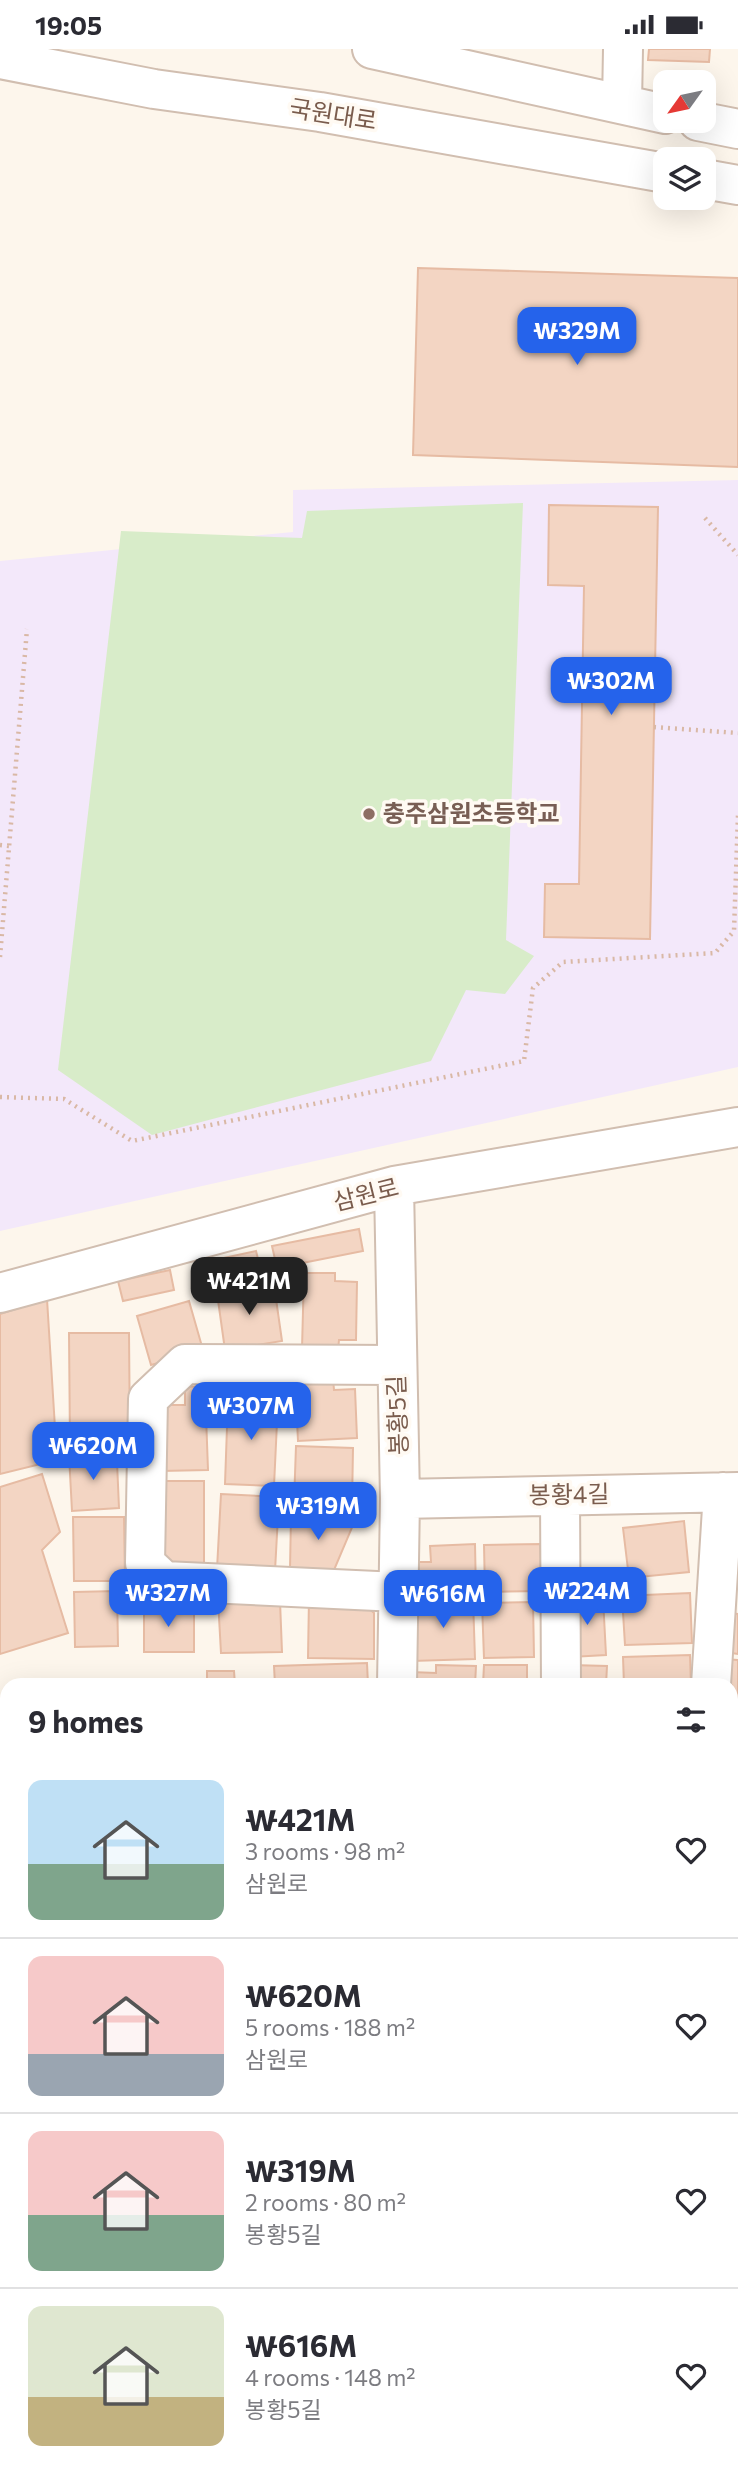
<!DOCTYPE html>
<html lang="en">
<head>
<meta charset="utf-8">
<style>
  :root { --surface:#fff; --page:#f7f7f7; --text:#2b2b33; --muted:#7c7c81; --line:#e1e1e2; --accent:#2563eb }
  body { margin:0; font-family:Commissioner,"Noto Sans KR",sans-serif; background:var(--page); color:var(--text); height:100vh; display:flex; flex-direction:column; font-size:26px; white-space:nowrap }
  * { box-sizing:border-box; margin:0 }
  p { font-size:23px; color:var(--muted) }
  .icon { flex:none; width:38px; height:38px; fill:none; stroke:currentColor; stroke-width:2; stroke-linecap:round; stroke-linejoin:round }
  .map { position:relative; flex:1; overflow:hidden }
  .side { position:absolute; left:0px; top:1629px; width:738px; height:800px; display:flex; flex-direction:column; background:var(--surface); border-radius:21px 21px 0 0; box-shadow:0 7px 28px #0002 }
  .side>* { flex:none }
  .needle { width:46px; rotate:237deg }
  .fabs { position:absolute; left:653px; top:21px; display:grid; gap:14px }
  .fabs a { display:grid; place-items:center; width:63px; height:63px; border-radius:14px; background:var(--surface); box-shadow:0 7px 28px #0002; font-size:35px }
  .price { position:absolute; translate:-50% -60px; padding:0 16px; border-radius:14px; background:var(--accent); color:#fff; font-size:23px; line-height:46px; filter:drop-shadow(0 2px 4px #0008) }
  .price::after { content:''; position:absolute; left:50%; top:42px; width:21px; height:16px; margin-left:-10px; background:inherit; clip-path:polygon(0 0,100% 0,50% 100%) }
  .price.current { background:#222; color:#fff }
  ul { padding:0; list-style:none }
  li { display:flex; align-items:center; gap:21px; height:175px; padding:0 28px }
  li+li { border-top:2px solid var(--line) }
  li span { display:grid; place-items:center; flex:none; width:196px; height:140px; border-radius:14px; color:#555 }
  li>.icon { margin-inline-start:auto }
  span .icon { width:84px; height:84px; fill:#fffc; stroke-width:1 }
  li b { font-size:30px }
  h2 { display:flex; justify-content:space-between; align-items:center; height:84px; padding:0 28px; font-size:30px }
  .status { display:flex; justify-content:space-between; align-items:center; height:49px; padding:0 35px; background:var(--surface); direction:ltr }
  .status svg { height:19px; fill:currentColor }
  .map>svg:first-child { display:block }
  .education { fill:#f3e8fa }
  .green { fill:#d8ecc9 }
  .water { fill:#bfe3e8; stroke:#a5d3da; stroke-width:2 }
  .building { fill:#f3d5c3; stroke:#e6bba3; stroke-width:2 }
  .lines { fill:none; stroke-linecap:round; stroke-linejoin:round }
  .minor-casing { stroke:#d1beb0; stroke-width:42 }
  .path { stroke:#d9b8a5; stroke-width:4.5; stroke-dasharray:2 5; stroke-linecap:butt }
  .minor { stroke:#fff; stroke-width:38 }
  .education-dot { fill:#8d6e63; stroke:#fffaf3; stroke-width:2.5 }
  .labels { text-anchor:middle; stroke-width:7; stroke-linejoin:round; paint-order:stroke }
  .street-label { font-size:24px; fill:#7a5c4d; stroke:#fffaf3 }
  .education-label { font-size:24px; font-weight:bold; fill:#785e54; stroke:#fffaf3; text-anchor:start }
</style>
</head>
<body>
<div class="status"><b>19:05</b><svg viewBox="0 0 49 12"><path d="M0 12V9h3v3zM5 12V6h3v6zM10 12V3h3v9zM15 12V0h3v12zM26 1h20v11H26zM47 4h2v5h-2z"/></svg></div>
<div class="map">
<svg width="738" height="2428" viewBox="0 0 738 2428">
  <rect width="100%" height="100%" fill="#fdf6ec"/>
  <!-- education -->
  <path class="education" d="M738,431V1018L0,1182V512L293,483V441Z"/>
  <!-- green -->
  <path class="green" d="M523,454L506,891L534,907L505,945L466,941L431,1012L152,1086L58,1021L121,482L302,489L307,462Z"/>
  <!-- water -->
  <path class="water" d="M0,2082L7,2096V2229L0,2217Z"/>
  <!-- building -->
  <path class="building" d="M649,0H710L709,13L648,11Z
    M418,219L738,229V418L413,406Z
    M549,456L658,458L650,890L544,888L545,835H579L584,537L548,536Z
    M359,1180L363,1202L277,1219L272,1197Z
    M256,1202L261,1222L209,1233L205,1213Z
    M170,1221L174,1241L123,1252L118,1232Z
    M304,1224H335V1232L357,1233L356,1291H339L338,1301L302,1300Z
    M274,1236L282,1292L225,1301L217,1244Z
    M47,1250L57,1411L0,1425V1265Z
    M189,1252L203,1301L151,1316L137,1267Z
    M69,1284H129L130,1396H70Z
    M333,1329L334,1341L355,1340L357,1389L298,1392L295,1330Z
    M220,1336L221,1365L206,1366L208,1421L161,1422L159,1356H185V1338Z
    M228,1350L278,1352L274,1437L225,1435Z
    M296,1397L353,1399L352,1456L294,1454Z
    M107,1404L108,1413H117L119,1459L72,1462L69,1406Z
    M42,1425L60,1483L42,1501L68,1584L0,1605V1438Z
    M161,1432H204V1518L160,1517Z
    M221,1445L279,1448L275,1522L217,1520Z
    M291,1467L356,1469L334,1521L290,1520Z
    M73,1468H124L125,1532H74Z
    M684,1472L689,1523L629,1529L623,1479Z
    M475,1495L476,1545L415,1546L414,1513H431L430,1497Z
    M540,1495L542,1542L485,1543L484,1496Z
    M117,1542L118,1597L75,1598L74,1543Z
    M690,1544L692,1594L625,1596L622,1547Z
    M309,1549L359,1550L374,1564V1610L308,1609Z
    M603,1549L606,1606L571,1608L568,1551Z
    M218,1550L280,1552L282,1603L221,1604Z
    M473,1550L475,1610L412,1612L410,1552Z
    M533,1553L534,1608L484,1609L482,1554Z
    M144,1554H180L181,1565H194V1603H144Z
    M725,1563L738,1565V1605L719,1602Z
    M690,1606L691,1636H624L623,1608Z
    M724,1610L738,1611V1671L732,1670V1636H721Z
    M367,1614L368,1636H275L274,1617Z
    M436,1616L476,1617L475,1636H410L411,1623L436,1624Z
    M484,1616H527V1636H483Z
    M571,1616L607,1617L606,1636H570Z
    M207,1622H234L235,1636H207Z
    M0,1663H7V1752H0Z
    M732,1682H738V1756H732Z
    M732,1909H738V1967L732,1968Z"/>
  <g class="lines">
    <defs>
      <path id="minor" d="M372,0L665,65
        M0,10L154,40L320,63L665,124
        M622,55L623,0
        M698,72L738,80
        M704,130L738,136
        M394,1137L400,1450L397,1636
        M0,1244L394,1137L738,1078
        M396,1316L185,1315L148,1350L145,1514L164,1532L398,1543
        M560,1447L561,1636
        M400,1450L738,1443
        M711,1636L723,1443
        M732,1783L738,1784
        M0,1791L7,1790
        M0,1820L7,1834
        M732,2079H738
        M732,2370L738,2369
        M0,2400L7,2410
        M447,2422L456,2428"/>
    </defs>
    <!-- minor casing -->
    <use href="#minor" class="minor-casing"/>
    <!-- path -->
    <path class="path" d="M705,469L738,506
      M654,678L738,684
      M0,796L9,797
      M0,908L27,580
      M0,1048L64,1050L132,1092L524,1012L533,939L563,913L715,904L734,882L738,766"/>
    <!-- minor -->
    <use href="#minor" class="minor"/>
  </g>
  <!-- markers -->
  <circle class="education-dot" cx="369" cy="765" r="7"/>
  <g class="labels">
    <!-- street labels -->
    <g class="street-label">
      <text transform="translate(333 66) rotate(9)" y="8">국원대로</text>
      <text transform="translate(366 1146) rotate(-14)" y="8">삼원로</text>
      <text transform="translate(398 1366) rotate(-92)" y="8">봉황5길</text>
      <text transform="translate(569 1446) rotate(-1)" y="8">봉황4길</text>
    </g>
    <!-- education labels -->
    <g class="education-label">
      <text x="383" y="773">충주삼원초등학교</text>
    </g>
  </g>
</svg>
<div class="fabs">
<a><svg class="needle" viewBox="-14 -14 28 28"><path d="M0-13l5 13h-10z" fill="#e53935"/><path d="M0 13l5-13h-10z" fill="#7c7c81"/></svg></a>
<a><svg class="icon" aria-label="layers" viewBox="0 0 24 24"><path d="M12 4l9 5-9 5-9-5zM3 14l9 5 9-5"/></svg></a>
</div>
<b class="price" style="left:577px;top:318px">₩329M</b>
<b class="price" style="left:611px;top:668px">₩302M</b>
<b class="price current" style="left:249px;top:1268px">₩421M</b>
<b class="price" style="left:251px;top:1393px">₩307M</b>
<b class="price" style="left:93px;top:1433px">₩620M</b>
<b class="price" style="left:318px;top:1493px">₩319M</b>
<b class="price" style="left:587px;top:1578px">₩224M</b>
<b class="price" style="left:168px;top:1580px">₩327M</b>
<b class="price" style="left:443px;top:1581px">₩616M</b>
<section class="side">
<h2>9 homes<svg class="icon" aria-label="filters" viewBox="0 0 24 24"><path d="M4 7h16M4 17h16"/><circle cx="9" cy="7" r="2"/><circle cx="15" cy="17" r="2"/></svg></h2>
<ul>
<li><span style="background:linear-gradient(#bfe0f5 60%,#7fa58c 0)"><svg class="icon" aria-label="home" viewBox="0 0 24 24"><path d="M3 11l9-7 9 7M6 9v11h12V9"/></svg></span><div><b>₩421M</b><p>3 rooms · 98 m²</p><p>삼원로</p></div><svg class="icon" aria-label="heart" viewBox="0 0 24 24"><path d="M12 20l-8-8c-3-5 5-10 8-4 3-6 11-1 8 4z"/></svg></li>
<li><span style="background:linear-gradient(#f6c9c9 70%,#9aa5b1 0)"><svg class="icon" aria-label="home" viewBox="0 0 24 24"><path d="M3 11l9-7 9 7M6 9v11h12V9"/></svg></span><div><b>₩620M</b><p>5 rooms · 188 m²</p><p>삼원로</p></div><svg class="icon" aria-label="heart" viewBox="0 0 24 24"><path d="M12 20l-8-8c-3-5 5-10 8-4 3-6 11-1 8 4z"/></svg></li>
<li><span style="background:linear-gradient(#f6c9c9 60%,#7fa58c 0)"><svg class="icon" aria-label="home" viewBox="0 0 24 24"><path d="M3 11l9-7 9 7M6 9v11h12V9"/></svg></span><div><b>₩319M</b><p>2 rooms · 80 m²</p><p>봉황5길</p></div><svg class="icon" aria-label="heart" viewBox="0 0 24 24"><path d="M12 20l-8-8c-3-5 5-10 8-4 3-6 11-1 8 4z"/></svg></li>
<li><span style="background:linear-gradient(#dfe7d0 65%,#c2b280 0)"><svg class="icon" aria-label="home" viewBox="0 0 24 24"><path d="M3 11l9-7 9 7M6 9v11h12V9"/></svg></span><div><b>₩616M</b><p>4 rooms · 148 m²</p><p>봉황5길</p></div><svg class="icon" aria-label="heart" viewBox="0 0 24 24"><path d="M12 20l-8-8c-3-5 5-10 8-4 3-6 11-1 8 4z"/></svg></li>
</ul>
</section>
</div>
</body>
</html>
